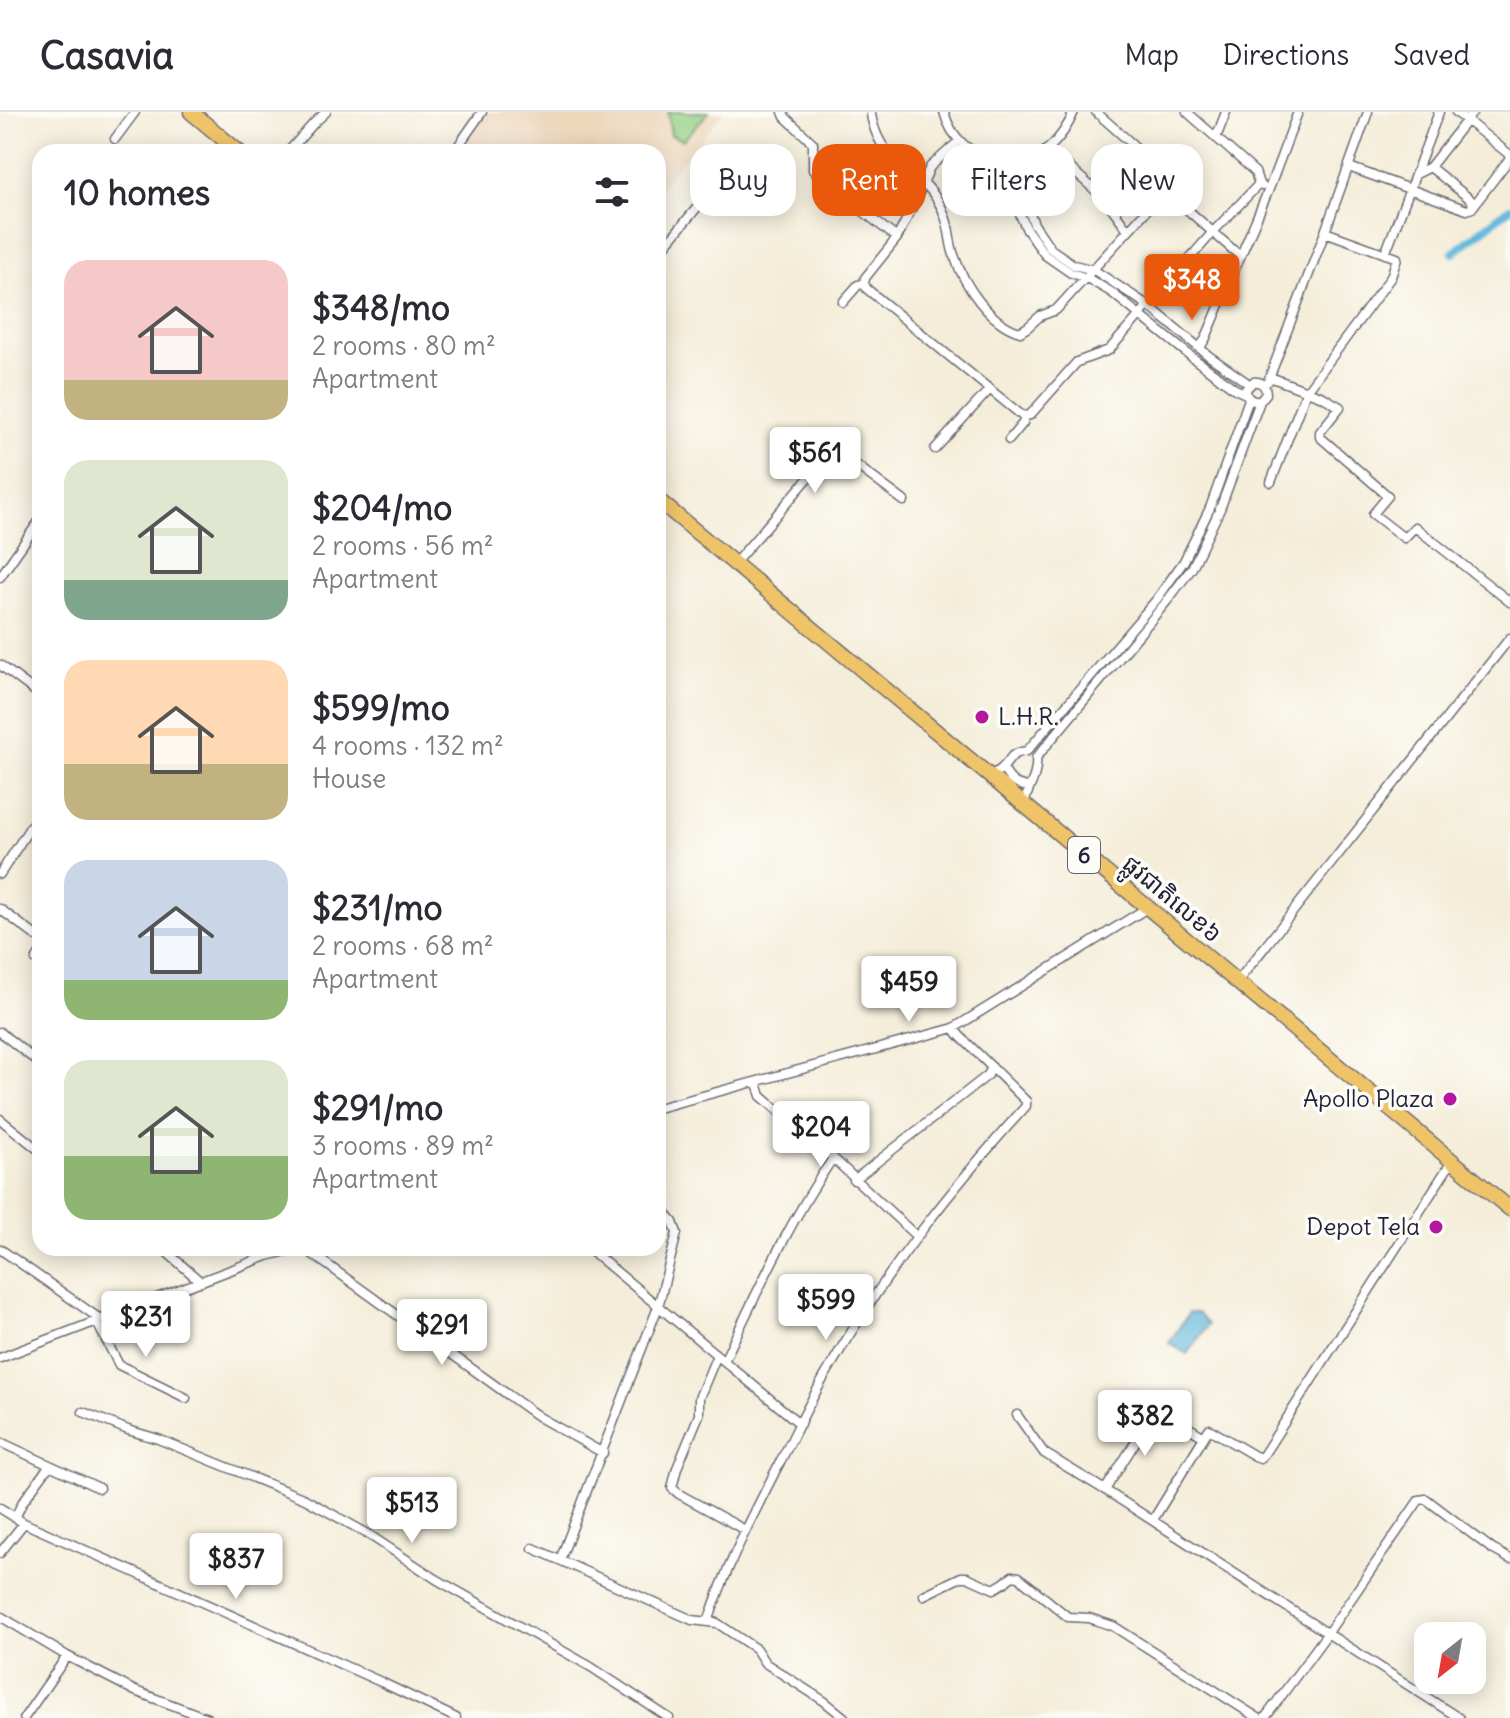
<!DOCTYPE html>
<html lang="en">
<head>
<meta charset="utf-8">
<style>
  :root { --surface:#fff; --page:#f7f7f7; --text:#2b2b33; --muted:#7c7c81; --line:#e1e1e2; --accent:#ea580c }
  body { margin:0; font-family:Delius,"Noto Sans Khmer",sans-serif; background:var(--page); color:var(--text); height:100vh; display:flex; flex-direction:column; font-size:30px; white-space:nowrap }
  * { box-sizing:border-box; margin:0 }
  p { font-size:26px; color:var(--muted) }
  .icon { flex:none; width:44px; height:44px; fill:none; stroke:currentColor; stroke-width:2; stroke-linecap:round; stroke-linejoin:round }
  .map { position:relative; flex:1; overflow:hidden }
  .panel { position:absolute; left:32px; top:32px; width:634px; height:1112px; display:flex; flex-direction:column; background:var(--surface); border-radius:24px; box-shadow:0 4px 20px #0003 }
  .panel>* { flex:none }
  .hud { position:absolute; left:690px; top:32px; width:700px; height:72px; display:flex; gap:16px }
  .needle { width:52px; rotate:211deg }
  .buttons { position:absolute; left:1414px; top:1510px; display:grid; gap:16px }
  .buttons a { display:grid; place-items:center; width:72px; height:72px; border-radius:16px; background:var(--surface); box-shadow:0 4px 20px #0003; font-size:40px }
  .price { position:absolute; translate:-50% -68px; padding:0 18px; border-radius:8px; background:#fff; color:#222; font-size:26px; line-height:52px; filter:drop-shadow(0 2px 4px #0008) }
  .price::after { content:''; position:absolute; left:50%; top:48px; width:24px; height:18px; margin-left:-12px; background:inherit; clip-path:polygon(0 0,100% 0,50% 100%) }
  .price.on { background:var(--accent); color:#fff }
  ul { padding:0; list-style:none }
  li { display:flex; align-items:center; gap:24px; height:200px; padding:0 32px }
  li span { display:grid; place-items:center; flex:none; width:224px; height:160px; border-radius:24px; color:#555 }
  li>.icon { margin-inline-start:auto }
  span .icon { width:96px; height:96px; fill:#fffc; stroke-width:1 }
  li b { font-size:34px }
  h2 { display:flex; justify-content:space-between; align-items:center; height:96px; padding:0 32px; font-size:34px }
  .chip { padding:0 28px; border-radius:24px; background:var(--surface); box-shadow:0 4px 20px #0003; font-size:28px; line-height:72px }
  .chip.on { background:var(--accent); color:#fff }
  header { display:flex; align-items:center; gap:48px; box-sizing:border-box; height:112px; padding:0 40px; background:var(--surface); border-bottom:2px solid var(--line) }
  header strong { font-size:38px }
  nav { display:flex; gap:44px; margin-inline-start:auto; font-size:28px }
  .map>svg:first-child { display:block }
  .built { fill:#eed7bb }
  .green { fill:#95d185; stroke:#5c7a60; stroke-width:2 }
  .water { fill:#60b8dd; stroke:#416d8c; stroke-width:2 }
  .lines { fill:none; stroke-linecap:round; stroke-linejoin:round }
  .canal { stroke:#60b8dd; stroke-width:8 }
  .minor-casing { stroke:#6c6972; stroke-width:11 }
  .trunk-casing { stroke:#6c6972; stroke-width:17 }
  .minor { stroke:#fff; stroke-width:8 }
  .trunk { stroke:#efc469; stroke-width:14 }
  .poi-dot { fill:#b5179e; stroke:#fdfcf7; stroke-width:3 }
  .labels { text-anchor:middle; stroke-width:7; stroke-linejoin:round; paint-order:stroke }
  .shield { fill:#fdfcf7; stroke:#646373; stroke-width:2 }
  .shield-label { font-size:22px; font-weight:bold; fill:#22223b }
  .poi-label { font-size:24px; fill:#22223b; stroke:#fdfcf7; text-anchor:end }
  .street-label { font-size:24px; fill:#22223b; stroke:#fdfcf7 }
</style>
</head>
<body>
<header>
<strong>Casavia</strong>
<nav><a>Map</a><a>Directions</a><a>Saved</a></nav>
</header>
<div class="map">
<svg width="1510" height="1606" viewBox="0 0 1510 1606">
  <rect width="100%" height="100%" fill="#fdfcf7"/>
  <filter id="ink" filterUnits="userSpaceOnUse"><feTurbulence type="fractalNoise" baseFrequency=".0125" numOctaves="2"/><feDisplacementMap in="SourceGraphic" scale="16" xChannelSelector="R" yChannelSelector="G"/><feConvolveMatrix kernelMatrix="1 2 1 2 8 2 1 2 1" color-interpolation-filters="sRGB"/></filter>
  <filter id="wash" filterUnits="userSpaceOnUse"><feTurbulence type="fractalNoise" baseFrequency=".006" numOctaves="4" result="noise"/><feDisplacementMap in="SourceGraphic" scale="32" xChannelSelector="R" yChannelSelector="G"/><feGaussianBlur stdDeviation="1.8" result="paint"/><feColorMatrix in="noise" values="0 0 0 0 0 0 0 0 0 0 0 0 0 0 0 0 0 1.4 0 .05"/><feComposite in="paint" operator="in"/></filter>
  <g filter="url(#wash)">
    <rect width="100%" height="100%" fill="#f4edd9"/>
    <!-- built -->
    <path class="built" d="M486,0H724L658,78V40H473L464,34Z"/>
    <!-- green -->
    <path class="green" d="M668,0H709L683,28L671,23Z"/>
    <!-- water -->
    <path class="water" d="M1189,1201H1199L1208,1213L1187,1242L1169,1231Z"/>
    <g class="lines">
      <!-- canal -->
      <path class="canal" d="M1453,141L1510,96"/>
    </g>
  </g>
  <g filter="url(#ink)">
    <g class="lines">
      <defs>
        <path id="minor" d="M783,0L785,5L813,31V58L818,64L897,126
          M871,0C871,7 873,11 875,18C887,50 903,49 924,71C933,80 942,94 946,107C950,119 950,132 954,143C964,173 989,211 1020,220L1028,215L1040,204L1056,198L1165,78L1168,71L1178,66L1191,51
          M944,0C953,34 979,43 1006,59L1014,89L1027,118L1045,143L1071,161L1087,166L1111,180L1193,246L1235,277L1246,282
          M1096,0L1165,61L1168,71
          M1187,0L1255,60L1259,72L1262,74
          M1456,0L1510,43
          M1216,26L1226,0
          M115,27L135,0
          M1050,38L1106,88L1128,118
          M288,40L314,11L326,0
          M454,40L482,0
          M1018,55L1023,83L1034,112L1051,137L1074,153L1094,158L1117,173L1149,194L1209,244L1249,272
          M1349,55L1467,98L1472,96
          M1430,55L1470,87L1473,92L1472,96
          M1014,56C1044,44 1061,30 1074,0
          M1416,62L1430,55L1473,0
          M1165,78L1240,144
          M1472,96L1510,46
          M658,142L721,67
          M1385,142L1439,0
          M864,172L867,177L1020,302L1025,304
          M843,190L858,173L864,172L865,166L897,126L915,90L930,55L959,29
          M1199,236L1205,228L1269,77L1298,0
          M1270,265L1323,285L1340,295L1320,320V325L1388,384L1373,402L1404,426L1415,415L1510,490
          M1268,269L1325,120L1368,0
          M1009,328L1023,311L1025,304L1030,303L1077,250L1109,238L1213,120L1259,72
          M935,337L990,277
          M1271,370L1306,280L1391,165L1397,146L1325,120
          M734,452L830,341L834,339L840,341L904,389
          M0,465L40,408
          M0,553L40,583
          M1003,656C1009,668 1014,673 1028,675
          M990,663C994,661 998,660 1001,657C1013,647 1007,642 1027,639L1157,487L1184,449L1210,396L1249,287
          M1024,692C1028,675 1038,664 1036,646L1167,489L1192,456L1220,397L1260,289L1266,282C1266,274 1262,269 1253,270L1246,277C1246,286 1251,290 1260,289
          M0,762L40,700
          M0,797L40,827
          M36,848L40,842
          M1237,870L1510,526
          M0,920L40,952
          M757,971L761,984L833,1046L916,1124
          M658,996L954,916L1147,796
          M0,1007L40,1039
          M854,1068L988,963L992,955
          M162,1136L201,1170
          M304,1136L539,1305L603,1341
          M588,1136L800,1312
          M0,1137L100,1207
          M96,1209L119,1253L186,1286
          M717,1243L699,1286V1303L677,1356L672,1376L679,1382L745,1418
          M0,1246L267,1144L299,1136
          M724,1249C757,1180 789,1110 833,1046
          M83,1300L128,1318L158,1327L305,1387L368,1422L436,1467L591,1555L669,1606
          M1017,1303L1044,1341L1105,1378L1459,1606
          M0,1330L99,1376
          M1105,1378L1157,1296L1204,1325L1209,1317L1255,1344L1260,1346L1264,1342L1452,1049
          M0,1396L24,1411L381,1570L456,1606
          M15,1406L22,1391L49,1354
          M1153,1408L1204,1325
          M533,1436L692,1508L717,1511L756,1537L765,1551L824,1589L845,1606
          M0,1441L24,1411
          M560,1448L658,1195L677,1121L673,1110L658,1092
          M924,1483L961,1465H967L994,1477L1004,1471L1012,1464L1019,1465L1068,1505L1089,1506L1113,1514L1258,1606
          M0,1504L67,1544
          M708,1510C726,1455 752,1405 778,1354C795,1322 810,1288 829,1257C884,1161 952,1076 1026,994V989L959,923L954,916
          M24,1606L67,1544L135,1579L207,1606
          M1265,1606L1327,1522L1419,1388L1426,1387L1492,1437L1510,1447"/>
        <path id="trunk" d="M191,0L239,40
          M658,388L1510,1097"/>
      </defs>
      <!-- minor casing -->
      <use href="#minor" class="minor-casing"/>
      <!-- trunk casing -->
      <use href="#trunk" class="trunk-casing"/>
      <!-- minor -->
      <use href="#minor" class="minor"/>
      <!-- trunk -->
      <use href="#trunk" class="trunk"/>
    </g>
  </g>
  <!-- markers -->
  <g class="poi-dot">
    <circle cx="982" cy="605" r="8"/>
    <circle cx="1450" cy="987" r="8"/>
    <circle cx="1436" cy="1115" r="8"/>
  </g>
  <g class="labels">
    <!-- shield labels -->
    <rect class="shield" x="1068" y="725" width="32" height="36" rx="6"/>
    <g class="shield-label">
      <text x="1084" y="751">6</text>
    </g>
    <!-- poi labels -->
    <g class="poi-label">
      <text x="998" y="613" text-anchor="start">L.H.R.</text>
      <text x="1434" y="995">Apollo Plaza</text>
      <text x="1420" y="1123">Depot Tela</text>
    </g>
    <!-- street labels -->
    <g class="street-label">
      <text transform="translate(1172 787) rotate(40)" y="8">ផ្លូវជាតិលេខ៦</text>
    </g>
  </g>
</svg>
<div class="buttons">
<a><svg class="needle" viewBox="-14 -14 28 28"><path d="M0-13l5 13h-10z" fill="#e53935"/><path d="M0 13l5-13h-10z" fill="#7c7c81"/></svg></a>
</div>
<b class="price on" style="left:1192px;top:210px">$348</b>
<b class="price" style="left:815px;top:383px">$561</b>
<b class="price" style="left:909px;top:912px">$459</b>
<b class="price" style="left:821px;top:1057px">$204</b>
<b class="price" style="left:826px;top:1230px">$599</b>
<b class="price" style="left:146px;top:1247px">$231</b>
<b class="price" style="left:442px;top:1255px">$291</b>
<b class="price" style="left:1145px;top:1346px">$382</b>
<b class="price" style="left:412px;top:1433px">$513</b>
<b class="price" style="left:236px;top:1489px">$837</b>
<div class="hud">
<a class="chip">Buy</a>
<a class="chip on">Rent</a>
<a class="chip">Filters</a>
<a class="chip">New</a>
</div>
<section class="panel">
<h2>10 homes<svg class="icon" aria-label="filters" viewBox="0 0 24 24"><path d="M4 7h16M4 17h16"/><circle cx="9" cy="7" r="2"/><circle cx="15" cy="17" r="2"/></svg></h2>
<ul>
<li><span style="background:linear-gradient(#f6c9c9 75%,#c2b280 0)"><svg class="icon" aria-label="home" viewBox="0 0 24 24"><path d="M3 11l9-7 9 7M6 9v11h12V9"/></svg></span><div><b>$348/mo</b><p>2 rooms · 80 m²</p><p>Apartment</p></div></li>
<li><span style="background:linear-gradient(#dfe7d0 75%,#7fa58c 0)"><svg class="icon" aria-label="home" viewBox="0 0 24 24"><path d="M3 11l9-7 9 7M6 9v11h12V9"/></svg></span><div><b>$204/mo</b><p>2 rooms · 56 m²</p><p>Apartment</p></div></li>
<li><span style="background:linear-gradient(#ffd9b3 65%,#c2b280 0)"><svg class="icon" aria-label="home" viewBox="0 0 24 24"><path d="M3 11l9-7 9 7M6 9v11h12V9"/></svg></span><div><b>$599/mo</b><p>4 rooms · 132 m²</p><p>House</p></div></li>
<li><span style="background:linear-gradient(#c9d6e8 75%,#8fb573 0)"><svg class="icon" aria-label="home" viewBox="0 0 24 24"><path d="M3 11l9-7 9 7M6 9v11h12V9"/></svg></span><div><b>$231/mo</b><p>2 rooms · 68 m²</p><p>Apartment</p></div></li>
<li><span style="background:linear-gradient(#dfe7d0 60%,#8fb573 0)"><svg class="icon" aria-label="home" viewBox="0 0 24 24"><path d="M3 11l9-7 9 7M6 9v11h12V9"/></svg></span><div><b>$291/mo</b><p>3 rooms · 89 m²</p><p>Apartment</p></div></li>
</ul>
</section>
</div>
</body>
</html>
